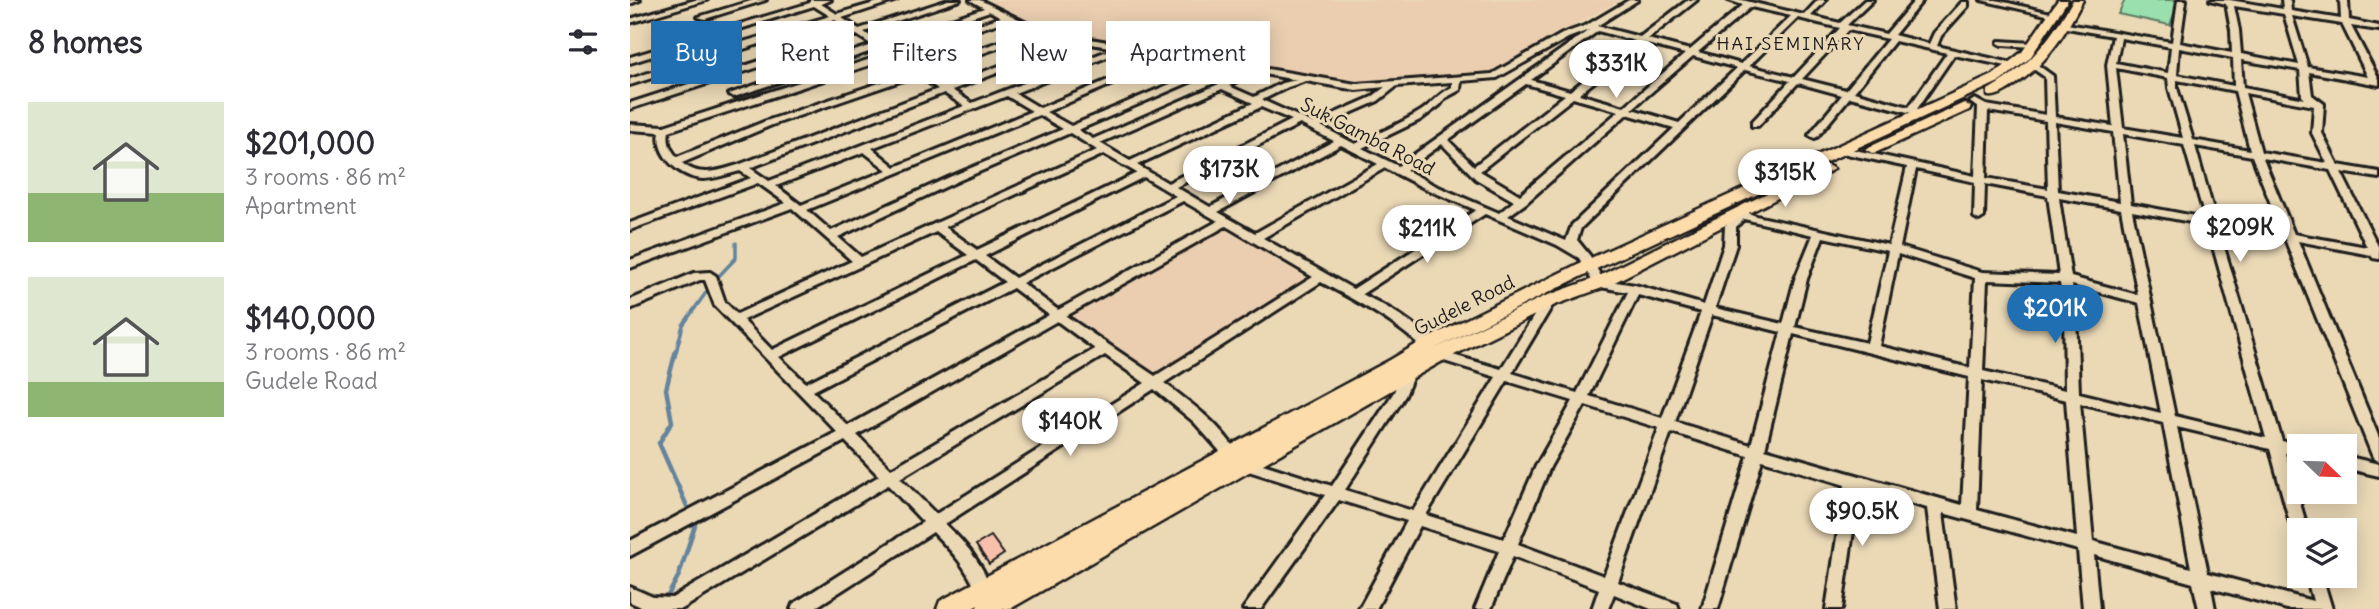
<!DOCTYPE html>
<html lang="en">
<head>
<meta charset="utf-8">
<style>
  :root { --surface:#fff; --page:#f2f2f3; --text:#2b2b33; --muted:#7c7c81; --accent:#1f6fb2 }
  body { margin:0; font-family:Delius,sans-serif; background:var(--page); color:var(--text); height:100vh; display:flex; flex-direction:column; font-size:26px; white-space:nowrap }
  * { box-sizing:border-box; margin:0 }
  p { font-size:23px; color:var(--muted) }
  .icon { flex:none; width:38px; height:38px; fill:none; stroke:currentColor; stroke-width:2; stroke-linecap:round; stroke-linejoin:round }
  .map { position:relative; flex:1; overflow:hidden }
  .drawer { display:flex; flex-direction:column; background:var(--surface); width:630px }
  .drawer>* { flex:none }
  .hud { position:absolute; left:21px; top:21px; width:665px; height:63px; display:flex; gap:14px }
  .needle { width:46px; rotate:113deg }
  .controls { position:absolute; left:1657px; top:434px; display:grid; gap:14px }
  .controls a { display:grid; place-items:center; width:70px; height:70px; border-radius:0px; background:var(--surface); box-shadow:0 4px 18px #0003; font-size:35px }
  .price { position:absolute; translate:-50% -60px; padding:0 16px; border-radius:24px; background:#fff; color:#222; font-size:23px; line-height:46px; filter:drop-shadow(0 2px 4px #0008) }
  .price::after { content:''; position:absolute; left:50%; top:42px; width:21px; height:16px; margin-left:-10px; background:inherit; clip-path:polygon(0 0,100% 0,50% 100%) }
  .price.selected { background:var(--accent); color:#fff }
  ul { padding:0; list-style:none }
  li { display:flex; align-items:center; gap:21px; height:175px; padding:0 28px }
  li span { display:grid; place-items:center; flex:none; width:196px; height:140px; border-radius:0px; color:#555 }
  li>.icon { margin-inline-start:auto }
  span .icon { width:84px; height:84px; fill:#fffc; stroke-width:1 }
  li b { font-size:30px }
  h2 { display:flex; justify-content:space-between; align-items:center; height:84px; padding:0 28px; font-size:30px }
  .pill { padding:0 24px; border-radius:0px; background:var(--surface); box-shadow:0 4px 18px #0003; font-size:24px; line-height:63px }
  .pill.selected { background:var(--accent); color:#fff }
  main { display:flex; flex:1; min-height:0 }
  .map>svg:first-child { display:block }
  .built { fill:#ebceb0 }
  .green { fill:#9ae0ae; stroke:#5b7e65; stroke-width:2 }
  .lines { fill:none; stroke-linecap:round; stroke-linejoin:round }
  .stream-far1 { stroke:#64849c; stroke-width:3.5 }
  .stream { stroke:#64849c; stroke-width:4.5 }
  .building { fill:#f8c0ac; stroke:#1c1c1c; stroke-width:2 }
  .minor-casing { stroke:#1c1c1c; stroke-width:6 }
  .highway-casing { stroke:#1c1c1c; stroke-width:5 }
  .minor { fill:#ebd9b6; fill-rule:evenodd }
  .highway { fill:#fddcac; fill-rule:evenodd }
  .labels { text-anchor:middle; stroke-width:6; stroke-linejoin:round; paint-order:stroke }
  .far-neighbourhood-label { font-size:18px; letter-spacing:2px; fill:#1c1c1c; stroke:#ebd9b6 }
  .street-label { font-size:19px; fill:#1c1c1c; stroke:#ebd9b6 }
</style>
</head>
<body>
<main>
<section class="drawer">
<h2>8 homes<svg class="icon" aria-label="filters" viewBox="0 0 24 24"><path d="M4 7h16M4 17h16"/><circle cx="9" cy="7" r="2"/><circle cx="15" cy="17" r="2"/></svg></h2>
<ul>
<li><span style="background:linear-gradient(#dfe7d0 65%,#8fb573 0)"><svg class="icon" aria-label="home" viewBox="0 0 24 24"><path d="M3 11l9-7 9 7M6 9v11h12V9"/></svg></span><div><b>$201,000</b><p>3 rooms · 86 m²</p><p>Apartment</p></div></li>
<li><span style="background:linear-gradient(#dfe7d0 75%,#8fb573 0)"><svg class="icon" aria-label="home" viewBox="0 0 24 24"><path d="M3 11l9-7 9 7M6 9v11h12V9"/></svg></span><div><b>$140,000</b><p>3 rooms · 86 m²</p><p>Gudele Road</p></div></li>
</ul>
</section>
<div class="map">
<svg width="1749" height="609" viewBox="0 0 1749 609">
  <rect width="100%" height="100%" fill="#ebd9b6"/>
  <filter id="ink" filterUnits="userSpaceOnUse"><feTurbulence type="fractalNoise" baseFrequency=".0143" numOctaves="2"/><feDisplacementMap in="SourceGraphic" scale="14" xChannelSelector="R" yChannelSelector="G"/><feConvolveMatrix kernelMatrix="1 2 1 2 8 2 1 2 1" color-interpolation-filters="sRGB"/></filter>
  <g filter="url(#ink)">
    <!-- built -->
    <path class="built" d="M352,0H990L857,74L723,83L407,29Z
      M592,227L678,279L524,378L437,314Z"/>
    <!-- green -->
    <path class="green" d="M1495,0H1549L1540,25L1488,14Z"/>
    <g class="lines">
      <!-- stream-far1 -->
      <path class="stream-far1" d="M84,281L106,258V243
        M46,352L53,325L80,287"/>
      <!-- stream -->
      <path class="stream" d="M46,350L36,389L42,422L29,443L60,513
        M35,601L49,575L65,525L63,520"/>
    </g>
    <!-- building -->
    <path class="building" d="M361,536L374,554L359,564L346,545Z"/>
    <g class="lines">
      <defs>
        <path id="minor" d="M0,0H10L0,4Z
          M65,0H77L0,23V19Z
          M124,0H136L75,19L68,17Z
          M180,0H201L191,4L207,14L255,0H267L212,18L229,29L318,0H330L234,32L250,43L354,8L340,0H350L413,31L726,84L862,74L932,34L957,25L999,0H1008L967,26L1010,37L1058,0H1067L1018,39L1060,50L1113,5L1098,0H1112L1174,15L1188,0H1196L1181,16L1210,23L1235,0H1243L1217,25L1256,34L1285,0H1293L1264,35L1299,44L1304,33L1332,2H1338V6L1311,36L1307,46L1386,64V68L1324,55L1287,109L1296,111V115L1293,116L1220,97L1187,137L1184,138L1179,135L1212,95L1168,83L1128,126H1122V122L1160,81L1115,70L951,228L947,240L960,256L973,280L1005,285L1074,305L1094,245L1095,226L1105,215L1102,212L1103,210H1111L1126,216L1259,245L1277,167L1207,152V148L1211,147L1345,176L1348,108L1340,102L1345,99L1356,105L1416,115L1415,77L1402,68V64L1405,63L1423,76L1425,117L1483,126L1477,65L1483,36L1431,27V23L1542,42L1548,0H1556L1550,43L1602,53L1601,30L1596,4L1580,0H1600L1653,9L1652,0H1660L1661,11L1711,19L1710,0H1718L1719,20L1749,26V30L1721,26L1749,79V85L1679,72L1682,95L1694,104L1692,133L1708,165L1749,172V178L1711,172L1749,248V259L1743,258L1741,255L1668,241L1749,438V461L1744,459L1742,455L1655,239L1588,227L1652,441L1672,446H1670V456L1655,453L1678,530H1670V536L1664,535L1662,530L1640,449L1547,427L1578,573L1683,601L1676,576H1692L1702,609H1657L1581,588L1585,609H1569L1563,583L1464,555L1469,609H1453L1448,550L1313,513L1326,609H1310L1297,508L1229,489L1212,609H1196L1215,485L1132,460L1088,609H1072L1118,456L1041,432L988,582L1047,604L1049,609H1021L984,594L978,609H962L969,589L883,556L861,609H845L869,551L790,526L746,609H729L777,521L709,500L631,609H613L695,495L612,469L610,465L612,461L617,459L702,486L764,392L773,368H783L785,371L775,396L715,490L783,511L866,377L804,358L802,355L804,352L809,351L871,369L915,298L919,297L925,301L882,373L947,393L998,292L965,286L949,258L927,245L855,214L732,294C757,307 787,322 804,345L803,348H793C763,320 728,302 691,282L534,383C561,403 591,425 608,454L606,458L601,460L596,458L564,422L524,389L315,524C337,545 350,561 362,589L360,594L354,596L348,594C335,565 325,555 303,532L183,609H161L163,604L293,522L258,485L52,609H16L0,602V587L23,597L42,598L249,476L215,441L0,556V541L207,432L85,306L75,280H70L0,309V300L64,273L80,272L86,276L95,302L107,314L222,261L162,208L0,268V260L156,203L128,183L0,230V223L121,178L110,171C98,174 85,179 73,179C50,178 25,155 30,132L0,130V124L34,126L256,54L248,49L104,97L99,94L242,45L227,35L0,109V103L222,31L205,20L0,85V79L93,48L200,16L184,6L0,63V57L180,3ZM1604,6L1654,14L1669,65L1611,54L1609,30ZM1121,7L1161,16L1111,64L1068,52ZM360,11L371,17L263,52L255,46ZM1662,16L1712,24L1738,77L1678,67ZM1168,18L1210,28L1164,77L1119,66ZM378,20L401,31L290,69L269,55ZM959,30L768,166L732,148L790,120L810,105L815,98L830,90L831,81L867,78L938,38ZM1218,30L1258,39L1216,90L1172,79ZM968,31L1005,41L940,91L901,80ZM408,34L438,40L316,86L295,73ZM1491,38L1541,47L1538,73L1486,63ZM1265,41L1317,53L1279,107L1224,92ZM449,42L485,48L342,103L322,90ZM1013,43L1055,54L994,107L949,94ZM1549,48L1603,58L1604,86L1547,75ZM495,50L534,57L410,108L385,93ZM1063,56L1107,68L1049,123L1002,109ZM261,58L282,72L136,121L47,157C40,149 37,142 39,131ZM544,58L585,65L441,126L416,112ZM1611,60L1670,70L1672,96L1675,99L1613,87ZM595,67L613,70L589,84L463,139L448,130ZM1486,68L1538,78L1539,88L1553,138L1493,128ZM622,72L667,80L652,83L624,97L599,86ZM288,75L308,89L108,165C88,171 70,178 52,163L142,125ZM1547,80L1605,91L1620,150L1563,140L1547,88ZM676,81L726,90L755,87L742,97L683,123L632,100L658,87ZM822,82V87C810,93 803,103 791,111C770,124 747,134 725,144L691,126L748,101L767,86ZM896,84L935,95L844,166L818,140ZM592,89L623,103L500,161L470,143ZM314,93L334,106L139,181L120,168ZM1615,93L1684,106L1682,133L1697,163L1631,152ZM377,96L402,111L265,167L242,148ZM943,98L989,111L890,195L850,171ZM631,107L662,120L538,183L507,165ZM1358,111L1416,121L1418,189L1356,178ZM997,114L1044,128L942,225L936,241L878,216L896,203ZM409,115L433,129L322,176L201,231L177,210ZM1425,122L1483,132L1490,202L1428,191ZM670,124L704,141L580,207L546,187ZM440,133L467,150L231,257L208,237L330,180ZM1493,134L1554,145L1575,218L1501,204ZM812,144L846,179L884,201L869,213L804,185L776,170ZM711,145L748,164L625,233L588,212ZM1565,146L1622,156L1652,232L1586,220ZM234,152L257,170L171,205L146,186ZM474,154L507,173L347,250L315,227ZM1633,158L1700,170L1737,247L1664,234ZM755,168L796,189L846,210L723,289L633,238ZM1286,169L1345,182L1344,217L1349,220L1354,217L1355,184L1418,196L1429,275L1352,272L1270,247ZM514,177L546,196L385,278L355,256ZM1429,198L1491,209L1508,295L1441,277ZM553,201L588,221L428,310L392,283ZM1502,211L1577,225L1636,438L1545,416ZM1114,219L1183,235L1165,279L1153,324L1085,308L1106,245V227ZM596,226L683,277L525,376L436,316ZM306,232L338,255L142,350L113,320ZM1193,237L1258,251L1237,343L1165,327L1177,279ZM1268,254L1345,278L1340,368L1249,346ZM346,260L375,282L176,383L149,357ZM1357,280L1430,283L1434,312L1435,390L1353,371ZM1442,285L1509,303L1531,413L1449,393L1446,312ZM383,288L419,315L218,426L183,391ZM1008,295L1071,312L1032,418L959,396ZM1082,315L1151,332L1121,445L1045,422ZM427,321L465,349L261,469L227,435ZM1163,334L1339,377L1332,505L1135,449ZM475,355L515,383L306,514L270,478ZM1352,380L1436,400L1447,537L1347,510ZM877,381L943,401L906,466L874,539L796,515ZM1450,403L1533,423L1561,568L1463,541ZM955,405L1029,428L974,576L888,544L920,467Z
          M1351,0H1366L1429,15L1425,17Z
          M1369,41L1403,43L1407,45L1403,47L1372,45L1368,43Z
          M1715,456L1749,464V476L1715,468Z"/>
        <path id="highway" d="M1428,0H1438L1400,58L1371,81L964,270L804,349L913,297L963,279L1192,166L1197,165L1204,169L975,287L925,305L816,359L380,609H346L348,605L341,609H307L310,601L760,360L792,341L952,262L1363,75L1392,52Z
          M1443,0H1453C1434,36 1415,67 1379,89C1372,93 1367,97 1358,96V90C1401,65 1418,42 1443,0Z
          M1334,103L1341,107L1339,110L1247,152L1242,153L1235,149Z"/>
      </defs>
      <!-- minor casing -->
      <use href="#minor" class="minor-casing"/>
      <!-- highway casing -->
      <use href="#highway" class="highway-casing"/>
      <!-- minor -->
      <use href="#minor" class="minor"/>
      <!-- highway -->
      <use href="#highway" class="highway"/>
    </g>
  </g>
  <g class="labels">
    <!-- far-neighbourhood labels -->
    <g class="far-neighbourhood-label">
      <text x="1161" y="50">HAI SEMINARY</text>
    </g>
    <!-- street labels -->
    <g class="street-label">
      <text transform="translate(738 136) rotate(27)" y="7">Suk Gamba Road</text>
      <text transform="translate(834 305) rotate(-27)" y="7">Gudele Road</text>
    </g>
  </g>
</svg>
<div class="controls">
<a><svg class="needle" viewBox="-14 -14 28 28"><path d="M0-13l5 13h-10z" fill="#e53935"/><path d="M0 13l5-13h-10z" fill="#7c7c81"/></svg></a>
<a><svg class="icon" aria-label="layers" viewBox="0 0 24 24"><path d="M12 4l9 5-9 5-9-5zM3 14l9 5 9-5"/></svg></a>
</div>
<b class="price" style="left:986px;top:100px">$331K</b>
<b class="price" style="left:599px;top:206px">$173K</b>
<b class="price" style="left:1155px;top:209px">$315K</b>
<b class="price" style="left:1610px;top:264px">$209K</b>
<b class="price" style="left:797px;top:265px">$211K</b>
<b class="price selected" style="left:1425px;top:345px">$201K</b>
<b class="price" style="left:440px;top:458px">$140K</b>
<b class="price" style="left:1232px;top:548px">$90.5K</b>
<div class="hud">
<a class="pill selected">Buy</a>
<a class="pill">Rent</a>
<a class="pill">Filters</a>
<a class="pill">New</a>
<a class="pill">Apartment</a>
</div>
</div>
</main>
</body>
</html>
